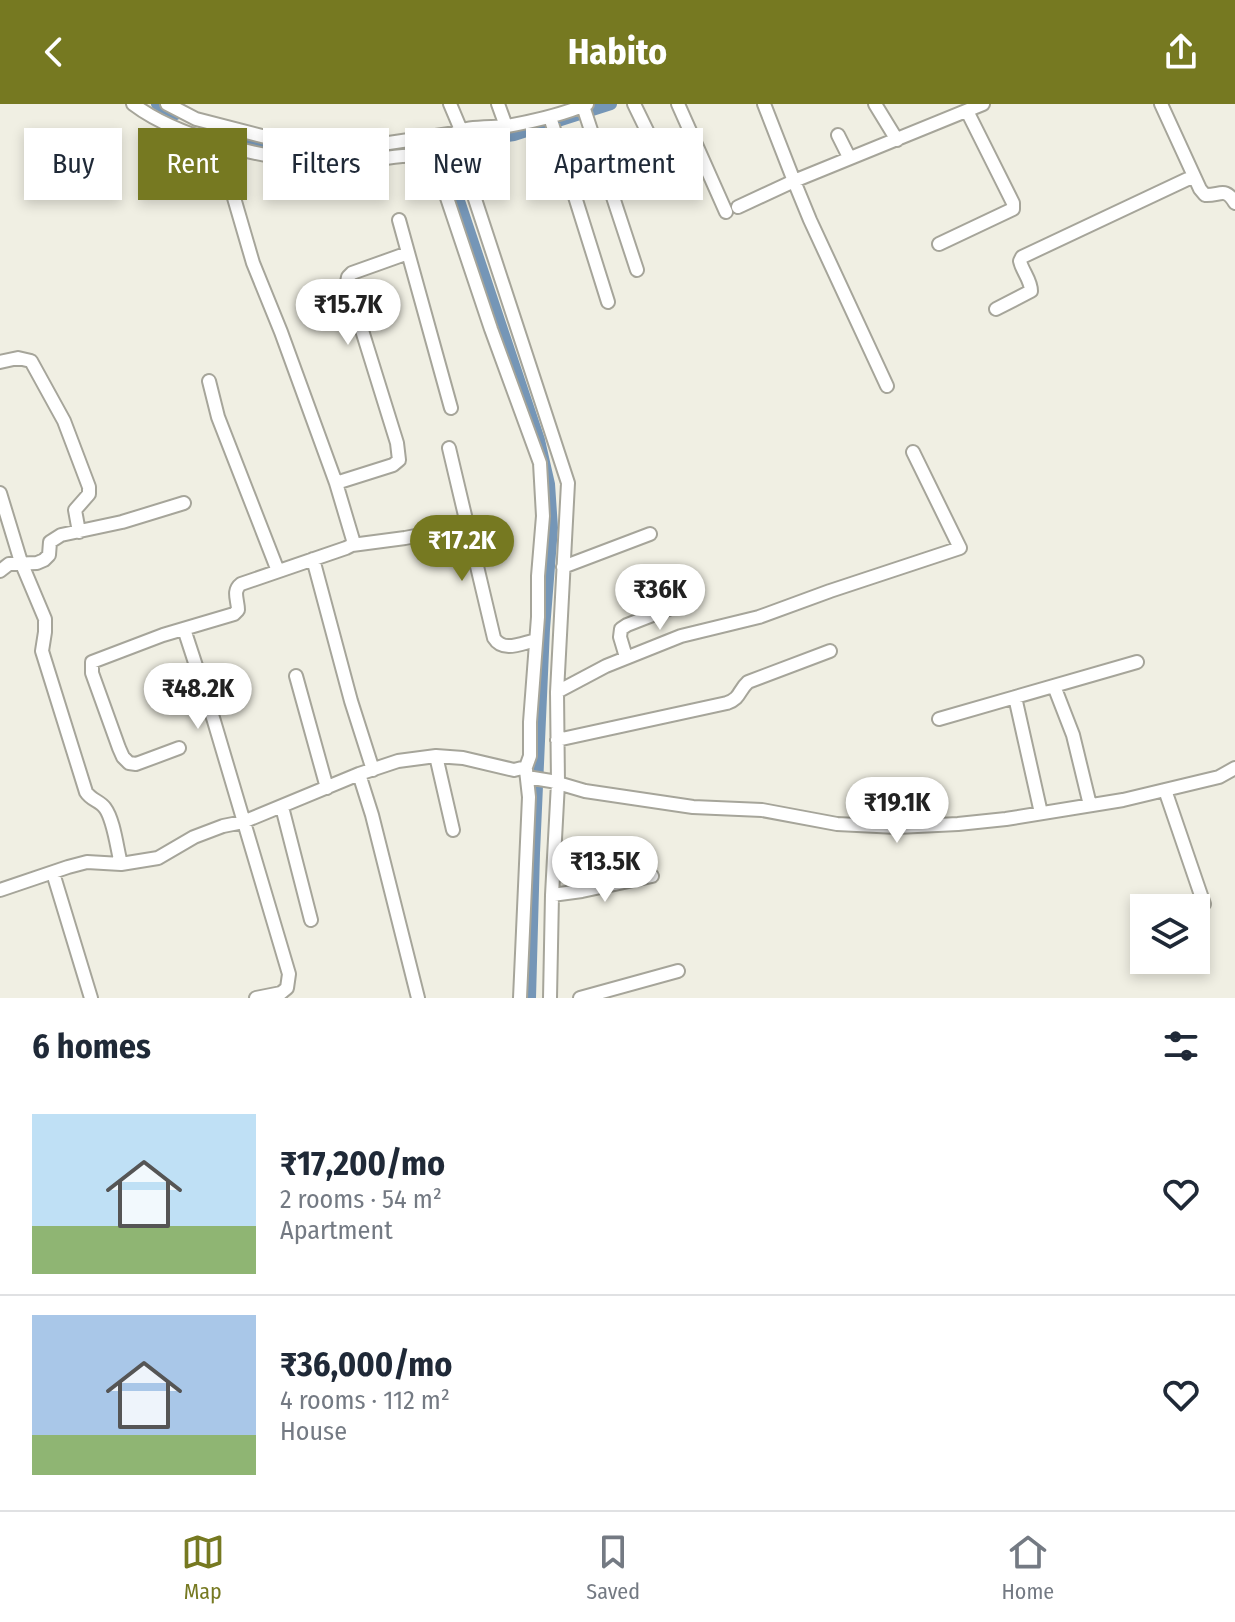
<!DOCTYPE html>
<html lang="en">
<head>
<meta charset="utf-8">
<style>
  :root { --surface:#fff; --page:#f6f6f7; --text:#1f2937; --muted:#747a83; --line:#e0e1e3; --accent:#767921 }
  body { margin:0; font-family:"Fira Sans Condensed",sans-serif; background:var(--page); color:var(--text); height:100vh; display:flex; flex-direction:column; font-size:30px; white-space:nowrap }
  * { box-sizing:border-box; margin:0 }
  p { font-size:26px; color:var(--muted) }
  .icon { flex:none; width:44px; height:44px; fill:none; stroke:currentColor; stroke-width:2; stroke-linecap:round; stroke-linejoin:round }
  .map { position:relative; height:894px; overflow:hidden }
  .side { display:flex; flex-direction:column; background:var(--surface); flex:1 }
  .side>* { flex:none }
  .guide { position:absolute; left:24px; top:24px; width:800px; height:72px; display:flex; gap:16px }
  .tools { position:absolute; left:1130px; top:790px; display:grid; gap:16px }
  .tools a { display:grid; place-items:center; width:80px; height:80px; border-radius:0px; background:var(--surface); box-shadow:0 4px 12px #0003; font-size:40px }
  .price { position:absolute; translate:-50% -68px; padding:0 18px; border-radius:28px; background:#fff; color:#222; font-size:26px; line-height:52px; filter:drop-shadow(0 2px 4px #0008) }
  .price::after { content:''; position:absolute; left:50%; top:48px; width:24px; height:18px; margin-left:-12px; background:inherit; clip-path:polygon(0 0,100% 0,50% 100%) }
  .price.active { background:var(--accent); color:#fff }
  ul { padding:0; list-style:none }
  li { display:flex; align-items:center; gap:24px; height:200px; padding:0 32px }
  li+li { border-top:2px solid var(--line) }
  li span { display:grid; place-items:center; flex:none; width:224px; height:160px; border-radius:0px; color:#555 }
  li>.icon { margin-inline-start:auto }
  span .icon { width:96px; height:96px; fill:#fffc; stroke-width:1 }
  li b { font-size:34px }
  h2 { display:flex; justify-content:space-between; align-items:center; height:96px; padding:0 32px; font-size:34px }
  .tag { padding:0 28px; border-radius:0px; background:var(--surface); box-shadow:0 4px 12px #0003; font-size:28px; line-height:72px }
  .tag.active { background:var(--accent); color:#fff }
  header { display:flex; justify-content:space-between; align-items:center; height:104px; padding:0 32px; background:var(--accent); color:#fff; font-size:36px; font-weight:700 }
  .menu { display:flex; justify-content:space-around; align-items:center; height:112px; border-top:2px solid var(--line); background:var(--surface); font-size:22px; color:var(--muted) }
  .menu a { display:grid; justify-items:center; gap:4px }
  .menu .active { color:var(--accent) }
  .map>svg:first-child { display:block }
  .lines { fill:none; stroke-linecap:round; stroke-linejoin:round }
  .canal { stroke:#7596b7; stroke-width:12 }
  .street-casing { stroke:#a6a59a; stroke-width:16 }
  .street { stroke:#fff; stroke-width:12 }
</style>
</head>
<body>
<header><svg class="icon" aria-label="back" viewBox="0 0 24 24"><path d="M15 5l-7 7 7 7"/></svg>Habito<svg class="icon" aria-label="share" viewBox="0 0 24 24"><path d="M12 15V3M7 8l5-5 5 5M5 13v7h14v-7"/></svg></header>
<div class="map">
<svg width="1235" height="894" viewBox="0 0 1235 894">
  <rect width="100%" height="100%" fill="#f0efe3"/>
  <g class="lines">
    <!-- canal -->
    <path class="canal" d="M157,0L176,10
      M208,23L278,44L300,48L393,46L443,42L514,31L611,0
      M443,42L445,55L539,336L549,380L552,424L544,525L534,749L530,894"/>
    <defs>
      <path id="street" d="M167,0L196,15L297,41L382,40L449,30L455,34L568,379L557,588L558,679L552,791L550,894
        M450,0L461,26
        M498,0L506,22
        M634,0L671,76
        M678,0L726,108
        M875,0L897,36
        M1161,0L1200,85L1205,91C1220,92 1225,82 1235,99
        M583,2L637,166
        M550,13L608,198
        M452,31C465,21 490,24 507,22C535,17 562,11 587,0
        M838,31L849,53
        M738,103L794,77L764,0
        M399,116L451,304
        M939,140L1013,105V99L967,7
        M996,205L1031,187C1031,176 1022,167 1020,157L1022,153L1194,72
        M0,258L18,254L31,257L64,317L89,383V390L75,406L79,428
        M209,277L218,313L278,467
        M887,282L810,116L794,77L983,0
        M449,344L494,534C503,549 522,539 536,536
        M336,379L393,361L399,356L397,339L347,178L348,173L352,169L408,149
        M0,389L21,458L45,515V528L42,547L86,688C91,696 100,697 105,704C114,716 117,745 121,760
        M352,441L405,434L467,422
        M313,455L351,597L373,666
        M563,463L650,430
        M0,467L9,460L37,459L44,456L49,451L50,438L61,431L122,418L184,399
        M184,525L214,617L289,870L287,884L281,889L256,894
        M626,553L620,533L621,525L627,521L686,498
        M296,572L327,684
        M1054,582L1073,631L1090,701
        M557,588L606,562L681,532L759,513L830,487L960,444L913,348
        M1015,593L1041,709
        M939,615L1137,558
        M557,636L727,599C741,594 738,587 748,578L830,547
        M179,644L136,660L129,659L123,653L119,644L92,569V558L163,531L234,510L238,506C238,496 232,487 241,480L346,444L352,441L353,436L336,379L281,228L253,159L218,39
        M436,652L453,726
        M359,670L372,711L418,894
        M527,673L551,677L585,687L693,703L762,706L837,720L897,723L958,720L1006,715L1123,696L1219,673L1235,664
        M1165,686L1204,800
        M282,703L311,816
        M53,769L91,894
        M0,786L68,763L87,758L121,760L158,754L194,733L223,722L243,718L359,670L398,657L436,652L463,654L514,666L526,663L530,652V618L538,513V472L543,412L540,359L491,225L436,61C418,42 376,58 352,59C291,62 183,38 133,0
        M552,791L582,787L652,772
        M520,894L529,693L526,666
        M580,894L678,867"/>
    </defs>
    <!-- street casing -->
    <use href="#street" class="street-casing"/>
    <!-- street -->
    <use href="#street" class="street"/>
  </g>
</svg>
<div class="tools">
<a><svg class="icon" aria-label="layers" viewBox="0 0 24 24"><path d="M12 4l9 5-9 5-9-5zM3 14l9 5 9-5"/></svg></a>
</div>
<b class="price" style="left:348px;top:243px">₹15.7K</b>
<b class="price active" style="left:462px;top:479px">₹17.2K</b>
<b class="price" style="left:660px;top:528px">₹36K</b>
<b class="price" style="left:198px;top:627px">₹48.2K</b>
<b class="price" style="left:897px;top:741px">₹19.1K</b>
<b class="price" style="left:605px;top:800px">₹13.5K</b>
<div class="guide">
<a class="tag">Buy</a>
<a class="tag active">Rent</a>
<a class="tag">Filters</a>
<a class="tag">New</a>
<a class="tag">Apartment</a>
</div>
</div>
<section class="side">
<h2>6 homes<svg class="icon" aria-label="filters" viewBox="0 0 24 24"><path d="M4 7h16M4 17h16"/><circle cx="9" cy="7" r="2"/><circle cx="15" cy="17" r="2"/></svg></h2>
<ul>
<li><span style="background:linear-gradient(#bfe0f5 70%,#8fb573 0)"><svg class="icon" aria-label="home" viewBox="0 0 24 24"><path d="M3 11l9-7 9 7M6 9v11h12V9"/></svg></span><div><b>₹17,200/mo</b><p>2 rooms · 54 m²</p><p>Apartment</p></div><svg class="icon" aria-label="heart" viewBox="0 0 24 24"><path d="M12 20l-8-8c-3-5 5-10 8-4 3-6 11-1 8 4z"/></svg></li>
<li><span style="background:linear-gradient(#a9c7e8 75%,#8fb573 0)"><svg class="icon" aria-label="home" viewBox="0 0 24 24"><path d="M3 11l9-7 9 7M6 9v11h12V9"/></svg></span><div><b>₹36,000/mo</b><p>4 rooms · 112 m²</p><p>House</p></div><svg class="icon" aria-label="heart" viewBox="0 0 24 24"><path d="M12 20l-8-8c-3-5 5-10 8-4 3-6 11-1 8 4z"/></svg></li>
</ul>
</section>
<nav class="menu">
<a class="active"><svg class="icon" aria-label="map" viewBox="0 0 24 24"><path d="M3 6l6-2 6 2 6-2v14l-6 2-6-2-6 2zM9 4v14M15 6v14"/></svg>Map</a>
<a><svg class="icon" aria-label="saved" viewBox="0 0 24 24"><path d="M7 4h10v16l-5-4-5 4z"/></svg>Saved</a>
<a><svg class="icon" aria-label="home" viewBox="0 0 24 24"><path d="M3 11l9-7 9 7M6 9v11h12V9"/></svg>Home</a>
</nav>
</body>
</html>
